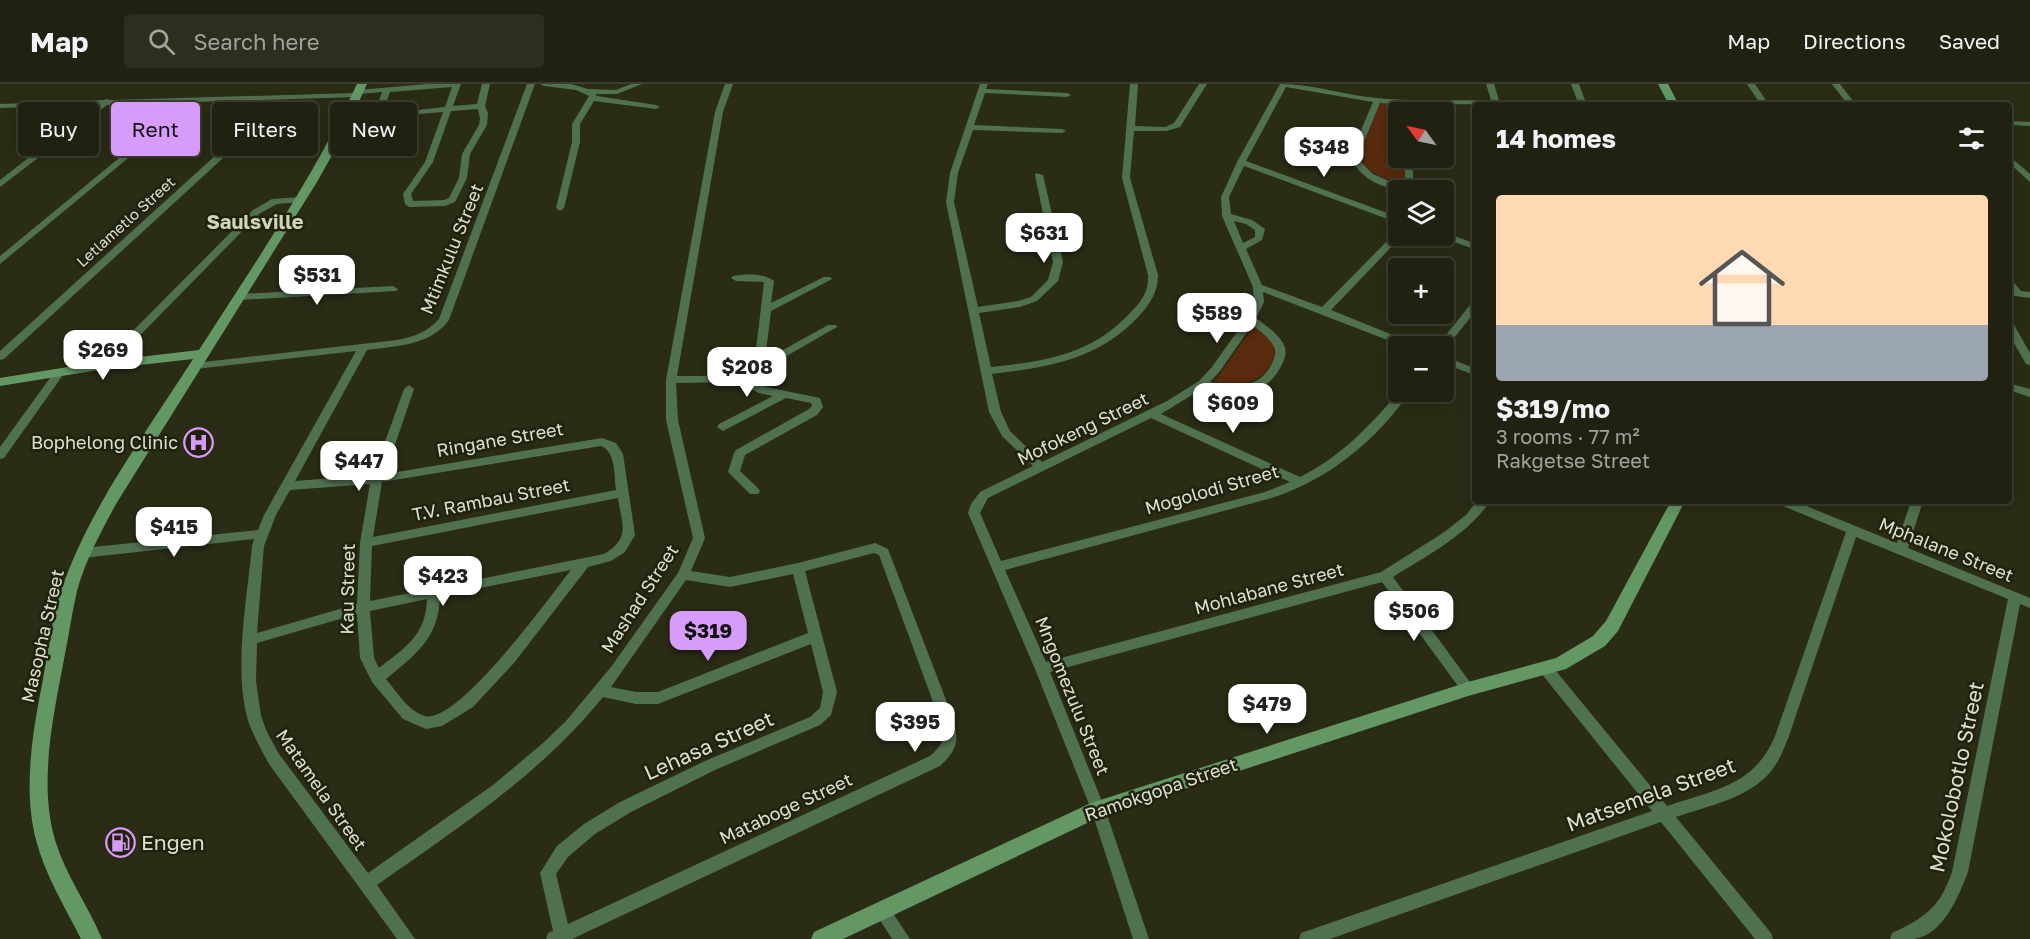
<!DOCTYPE html>
<html lang="en">
<head>
<meta charset="utf-8">
<style>
  :root { --surface:#202110; --page:#2d2e1e; --text:#f1f3f6; --muted:#a2a39f; --line:#3d3e30; --accent:#d79bf9 }
  body { margin:0; font-family:"Golos Text",sans-serif; background:var(--page); color:var(--text); height:100vh; display:flex; flex-direction:column; font-size:22px; white-space:nowrap }
  * { box-sizing:border-box; margin:0 }
  p { font-size:20px; color:var(--muted) }
  .icon { flex:none; width:33px; height:33px; fill:none; stroke:currentColor; stroke-width:2; stroke-linecap:round; stroke-linejoin:round }
  .map { position:relative; flex:1; overflow:hidden }
  .drawer { position:absolute; left:1472px; top:18px; width:540px; height:402px; display:flex; flex-direction:column; background:var(--surface); border-radius:6px; box-shadow:0 3px 15px #0003,0 0 0 2px var(--line) }
  .drawer>* { flex:none }
  .banner { position:absolute; left:18px; top:18px; width:570px; height:54px; display:flex; gap:12px }
  .needle { width:39px; rotate:303deg }
  .buttons { position:absolute; left:1388px; top:18px; display:grid; gap:12px }
  .buttons a { display:grid; place-items:center; width:66px; height:66px; border-radius:6px; background:var(--surface); box-shadow:0 3px 15px #0003,0 0 0 2px var(--line); font-size:30px }
  .price { position:absolute; translate:-50% -51px; padding:0 14px; border-radius:12px; background:#fff; color:#222; font-size:20px; line-height:39px; filter:drop-shadow(0 2px 3px #0008) }
  .price::after { content:''; position:absolute; left:50%; top:36px; width:18px; height:14px; margin-left:-9px; background:inherit; clip-path:polygon(0 0,100% 0,50% 100%) }
  .price.active { background:var(--accent); color:#111 }
  ul { padding:0; list-style:none }
  li { display:grid; align-content:center; gap:12px; height:318px; padding:0 24px }
  li span { display:grid; place-items:center; height:186px; border-radius:6px; color:#555 }
  li>.icon { margin-inline-start:auto }
  span .icon { width:108px; height:108px; fill:#fffc; stroke-width:1 }
  li b { font-size:26px }
  h2 { display:flex; justify-content:space-between; align-items:center; height:72px; padding:0 24px; font-size:26px }
  .chip { padding:0 21px; border-radius:6px; background:var(--surface); box-shadow:0 3px 15px #0003,0 0 0 2px var(--line); font-size:21px; line-height:54px }
  .chip.active { background:var(--accent); color:#111 }
  header { display:flex; align-items:center; gap:36px; box-sizing:border-box; height:84px; padding:0 30px; background:var(--surface); border-bottom:2px solid var(--line) }
  header strong { font-size:28px }
  nav { display:flex; gap:33px; margin-inline-start:auto; font-size:21px }
  .search { width:420px; height:54px; background:var(--page); display:flex; align-items:center; gap:15px; box-sizing:border-box; padding:0 21px; border-radius:6px; color:var(--muted); font-size:22px }
  .map>svg:first-child { display:block }
  .green { fill:#592a0d }
  .lines { fill:none; stroke-linecap:round; stroke-linejoin:round }
  .street { fill:#507150; fill-rule:evenodd }
  .secondary { fill:#639864; fill-rule:evenodd }
  .labels { text-anchor:middle; stroke-width:5; stroke-linejoin:round; paint-order:stroke }
  .far-street-label { font-size:15px; fill:#dee0d2; stroke:#20220b }
  .street-label { font-size:18px; fill:#dee0d2; stroke:#20220b }
  .poi-label { font-size:18px; fill:#dee0d2; stroke:#20220b; text-anchor:end }
  .far-district-label { font-size:20px; font-weight:bold; fill:#d1d4b8; stroke:#20220b }
  .near-street-label { font-size:21px; fill:#dee0d2; stroke:#20220b }
  .near-poi-label { font-size:21px; fill:#dee0d2; stroke:#20220b; text-anchor:start }
</style>
</head>
<body>
<header>
<strong>Map</strong>
<div class="search"><svg class="icon" aria-label="search" viewBox="0 0 24 24"><circle cx="10" cy="10" r="6"/><path d="M15 15l6 6"/></svg>Search here</div>
<nav><a>Map</a><a>Directions</a><a>Saved</a></nav>
</header>
<div class="map">
<svg width="2030" height="855" viewBox="0 0 2030 855">
  <rect width="100%" height="100%" fill="#2a2c15"/>
  <!-- green -->
  <path class="green" d="M1387,18L1392,22L1398,49V74H1403L1408,102C1388,95 1368,91 1359,72L1378,23L1382,19Z
    M1253,243C1258,247 1267,252 1272,257C1276,263 1275,270 1273,275C1261,302 1240,302 1214,298Z"/>
  <g class="lines">
    <!-- street -->
    <path class="street" d="M427,0H461L453,22L477,20L482,0H490L485,22L488,29L487,41L470,70L467,94L455,118L445,122L409,123L405,120L403,110L425,78L443,28L382,33L376,25L382,8L359,10L356,13L263,16L238,56L222,75L4,275L0,276V267L216,71L232,53L255,16L196,18L0,180V172L186,19L107,21L0,103V96L96,21L0,24V20L103,16L107,15L110,16L355,9L358,6ZM452,3L445,23L390,29L384,25L390,8ZM478,25L480,35L479,41L462,70L459,94L449,114L444,116L413,117L411,110L433,78L451,27Z
      M527,0H535L449,236C430,262 396,262 367,266L295,397L373,391L404,305L409,301L414,305L385,390L602,354L616,359L623,370L635,451L625,468L611,477L588,483L514,579L473,623L442,642L426,645L403,635L372,598L360,574L357,530L257,559L256,597L261,632L267,648L279,670L368,789L493,701L543,659L566,637L611,583L678,489L693,454L666,336V296L715,28L725,0H733L723,28L677,292H736L754,282L764,198L736,197L731,194L733,192C746,190 763,189 774,197L771,219L824,193H830L832,195L771,227L765,276L828,241H836L837,243L747,295L766,303L820,314L823,323L817,331L745,371L740,387L758,404L760,407L758,410H750L728,388L734,369L736,366L809,325L812,322L811,319L786,314L723,347L717,343L719,340L773,312L759,309L737,298L676,299L678,336L705,454L691,487L730,493L798,479L875,459L888,465L953,634C959,657 958,665 940,682L572,855H546L548,849L553,847L540,789L557,762L584,740L620,718L705,677L810,633L820,624L823,608L811,560L658,620H636L603,613C541,690 457,745 377,801L415,855H397L269,680C261,665 252,650 247,633C234,581 247,515 252,462L254,455L83,474L79,472L77,469L79,466L83,464L258,446L264,431L356,267L195,285L190,282L195,279L397,256C413,253 428,248 439,235ZM601,362C616,368 614,391 616,406L373,453L382,398ZM370,400L360,459L357,520L257,549L264,462L276,431L290,406ZM618,414C622,442 631,453 604,470L370,517L372,462ZM874,469L879,471L939,634C944,654 946,658 930,672L568,840L556,790L568,773L595,750L631,728L715,686L820,641L831,631L837,608L805,487ZM571,486C550,512 458,641 425,632C408,627 397,608 386,595C416,570 439,554 440,512ZM793,490L808,549L658,608H636L611,603L686,496L730,503ZM427,515C426,551 405,564 379,584L374,574L370,527Z
      M540,0H571L588,5L616,6L631,0H642L617,10H595L597,12L656,21L660,23L656,25L594,17L580,40V58L564,124L560,127L556,124L572,58V40L589,12L576,6L544,2Z
      M980,0H988L986,5L1067,9L1071,11L1067,13L985,9L974,41L1062,45L1066,47L1062,49L973,46L958,89L954,118L978,223L1018,217L1031,213L1048,196L1053,178L1035,91L1036,89L1043,91L1063,178L1058,197L1037,217L1020,223L979,229L991,283C1046,277 1091,271 1131,228C1142,217 1149,207 1148,191L1122,94L1130,0H1138L1135,42L1165,43L1174,39L1199,0H1207L1180,43L1166,47H1134L1130,94L1158,191C1158,208 1150,220 1139,232C1098,276 1049,283 992,290L1001,328L1010,347L1042,378L1167,317L1199,297L1212,283L1246,235L1254,218L1253,203L1222,132L1221,113L1237,78L1280,0C1310,0 1338,9 1367,13C1408,18 1450,16 1491,16L1486,0H1494L1499,16H1577L1571,0H1579L1585,16H1673L1723,19L1727,21L1398,20L1400,28H1398V39L1394,37L1390,20L1380,19L1361,65L1359,76L1373,90L1405,104V88L1402,74H1410L1413,88V106C1390,108 1364,98 1351,76L1353,65L1373,18L1286,3L1246,77L1398,133V139L1244,82L1229,113L1231,130L1252,136L1265,145L1262,156L1246,165L1262,201L1322,223L1395,149L1398,148V152H1402L1401,153L1331,226L1415,260L1416,262H1403L1263,208L1264,218L1256,234C1267,243 1281,251 1285,264C1287,272 1283,279 1279,286C1262,314 1232,311 1205,303L1161,330L1300,393C1341,373 1370,341 1399,308H1410C1376,357 1326,398 1268,415L1005,486L1046,578L1381,488L1443,449L1466,431L1477,417H1490C1468,451 1426,472 1393,493L1475,605L1473,609L1468,611L1463,609L1382,498L1050,588L1105,725L1149,855H1133L1091,725L1035,585L968,429L971,420L980,408L1033,382L1002,352L989,328L946,118L950,89ZM1234,137L1246,140L1255,146V153L1243,159ZM1252,241C1259,247 1268,252 1273,261C1277,267 1275,273 1272,279C1260,305 1235,304 1210,298L1220,287ZM1151,334L1290,398L1265,408L1001,477L980,429L988,414Z
      M1747,0H1755L1769,21H1761Z
      M1832,0H1840L1856,21H1848Z
      M2008,37L2030,38V42L2008,41Z
      M2008,71L2030,90V98L2008,78Z
      M301,113L304,114V118L277,120L259,130L109,283H101L100,281L101,279L253,126L272,115Z
      M1443,148L1474,159V165L1440,153L1439,152H1443Z
      M2008,194L2011,195L2021,207L2030,208V214L2008,211Z
      M393,202L398,205L396,207L239,216L234,213L239,210Z
      M1474,220V229L1446,264L1437,262L1470,221Z
      M2008,236L2013,239L2030,269V281L2026,280L2008,249Z
      M1443,272L1474,284V291L1443,279Z
      M59,286L64,289L63,291L4,374L0,375V363L55,287Z
      M2008,299L2030,305V313L2008,306Z
      M1776,417H1794L1897,459L1911,417H1923L1908,464L2030,514V524L2020,520L1968,788C1959,812 1943,851 1914,855C1906,855 1898,855 1890,855L1892,849C1925,834 1940,823 1952,788L2008,515L1856,453L1789,652C1784,664 1780,676 1772,686C1751,714 1707,722 1676,733L1771,849L1773,855H1755L1661,738L1330,855H1299L1301,849L1307,847L1652,727L1541,589L1539,585L1541,581L1546,579L1551,581L1667,722C1714,706 1754,702 1775,652L1846,448L1778,420Z
      M881,817L887,820L910,855H892L873,825L875,820Z"/>
    <!-- secondary -->
    <path class="secondary" d="M357,0H367L345,48L317,98L116,420C101,448 85,477 77,507C72,528 69,550 65,570C54,629 38,697 55,756C66,792 88,821 102,855H81C65,823 45,791 36,756C24,710 31,657 40,611C47,577 51,536 62,504C91,421 146,349 193,275L105,285L0,302V294L105,277L199,266C255,179 313,94 357,0Z
      M1658,0H1668L1679,21H1669Z
      M1671,417H1685L1618,547L1605,562L1566,585L1468,612L1102,732L843,855H811L814,848L1091,719L1468,598L1556,574L1593,552L1606,537Z"/>
  </g>
  <!-- icons -->
  <defs>
    <symbol id="hospital-ring" viewBox="-11 -11 22 22"><circle r="9.5" fill="#20220b" stroke="#d79bf9" stroke-width="1.5"/><path d="M-5-5h3v3.5h4V-5h3V5h-3V1.5h-4V5h-3Z" fill="#d79bf9"/></symbol>
    <symbol id="fuel-ring" viewBox="-11 -11 22 22"><circle r="9.5" fill="#20220b" stroke="#d79bf9" stroke-width="1.5"/><path d="M-5.5-6h7V0h2V4h1.3V-2.5L3-4.5l.8-.8L6-3V5H2.5V1h-1V6h-7ZM-4.2-4.7v3.2H.2V-4.7Z" fill="#d79bf9"/></symbol>
  </defs>
  <g fill-rule="evenodd">
    <use href="#hospital-ring" x="182" y="342" width="33" height="33"/>
    <use href="#fuel-ring" x="104" y="742" width="33" height="33"/>
  </g>
  <g class="labels">
    <!-- far-street labels -->
    <g class="far-street-label">
      <text transform="translate(126 138) rotate(-42)" y="5">Letlametlo Street</text>
    </g>
    <!-- street labels -->
    <g class="street-label">
      <text transform="translate(452 165) rotate(-68)" y="6">Mtimkulu Street</text>
      <text transform="translate(1083 345) rotate(-26)" y="6">Mofokeng Street</text>
      <text transform="translate(500 356) rotate(-10)" y="6">Ringane Street</text>
      <text transform="translate(1212 406) rotate(-16)" y="6">Mogolodi Street</text>
      <text transform="translate(491 416) rotate(-11)" y="6">T.V. Rambau Street</text>
      <text transform="translate(1946 466) rotate(22)" y="6">Mphalane Street</text>
      <text transform="translate(348 505) rotate(-89)" y="6">Kau Street</text>
      <text transform="translate(1269 505) rotate(-15)" y="6">Mohlabane Street</text>
      <text transform="translate(640 515) rotate(-57)" y="6">Mashad Street</text>
      <text transform="translate(43 552) rotate(-77)" y="6">Masopha Street</text>
      <text transform="translate(1072 612) rotate(68)" y="6">Mngomezulu Street</text>
      <text transform="translate(321 706) rotate(55)" y="6">Matamela Street</text>
      <text transform="translate(1161 706) rotate(-19)" y="6">Ramokgopa Street</text>
      <text transform="translate(786 725) rotate(-25)" y="6">Mataboge Street</text>
    </g>
    <!-- poi labels -->
    <g class="poi-label">
      <text x="178" y="365">Bophelong Clinic</text>
    </g>
    <!-- far-district labels -->
    <g class="far-district-label">
      <text x="255" y="145">Saulsville</text>
    </g>
    <!-- near-street labels -->
    <g class="near-street-label">
      <text transform="translate(709 662) rotate(-24)" y="7">Lehasa Street</text>
      <text transform="translate(1957 693) rotate(-78)" y="7">Mokolobotlo Street</text>
      <text transform="translate(1651 711) rotate(-20)" y="7">Matsemela Street</text>
    </g>
    <!-- near-poi labels -->
    <g class="near-poi-label">
      <text x="141" y="766">Engen</text>
    </g>
  </g>
</svg>
<div class="buttons">
<a><svg class="needle" viewBox="-14 -14 28 28"><path d="M0-13l5 13h-10z" fill="#e53935"/><path d="M0 13l5-13h-10z" fill="#a2a39f"/></svg></a>
<a><svg class="icon" aria-label="layers" viewBox="0 0 24 24"><path d="M12 4l9 5-9 5-9-5zM3 14l9 5 9-5"/></svg></a>
<a>+</a>
<a>−</a>
</div>
<b class="price" style="left:1324px;top:94px">$348</b>
<b class="price" style="left:1044px;top:180px">$631</b>
<b class="price" style="left:317px;top:222px">$531</b>
<b class="price" style="left:1217px;top:260px">$589</b>
<b class="price" style="left:103px;top:297px">$269</b>
<b class="price" style="left:747px;top:314px">$208</b>
<b class="price" style="left:1233px;top:350px">$609</b>
<b class="price" style="left:359px;top:408px">$447</b>
<b class="price" style="left:174px;top:474px">$415</b>
<b class="price" style="left:443px;top:523px">$423</b>
<b class="price" style="left:1414px;top:558px">$506</b>
<b class="price active" style="left:708px;top:578px">$319</b>
<b class="price" style="left:1267px;top:651px">$479</b>
<b class="price" style="left:915px;top:669px">$395</b>
<div class="banner">
<a class="chip">Buy</a>
<a class="chip active">Rent</a>
<a class="chip">Filters</a>
<a class="chip">New</a>
</div>
<section class="drawer">
<h2>14 homes<svg class="icon" aria-label="filters" viewBox="0 0 24 24"><path d="M4 7h16M4 17h16"/><circle cx="9" cy="7" r="2"/><circle cx="15" cy="17" r="2"/></svg></h2>
<ul>
<li><span style="background:linear-gradient(#ffd9b3 70%,#9aa5b1 0)"><svg class="icon" aria-label="home" viewBox="0 0 24 24"><path d="M3 11l9-7 9 7M6 9v11h12V9"/></svg></span><div><b>$319/mo</b><p>3 rooms · 77 m²</p><p>Rakgetse Street</p></div></li>
</ul>
</section>
</div>
</body>
</html>
